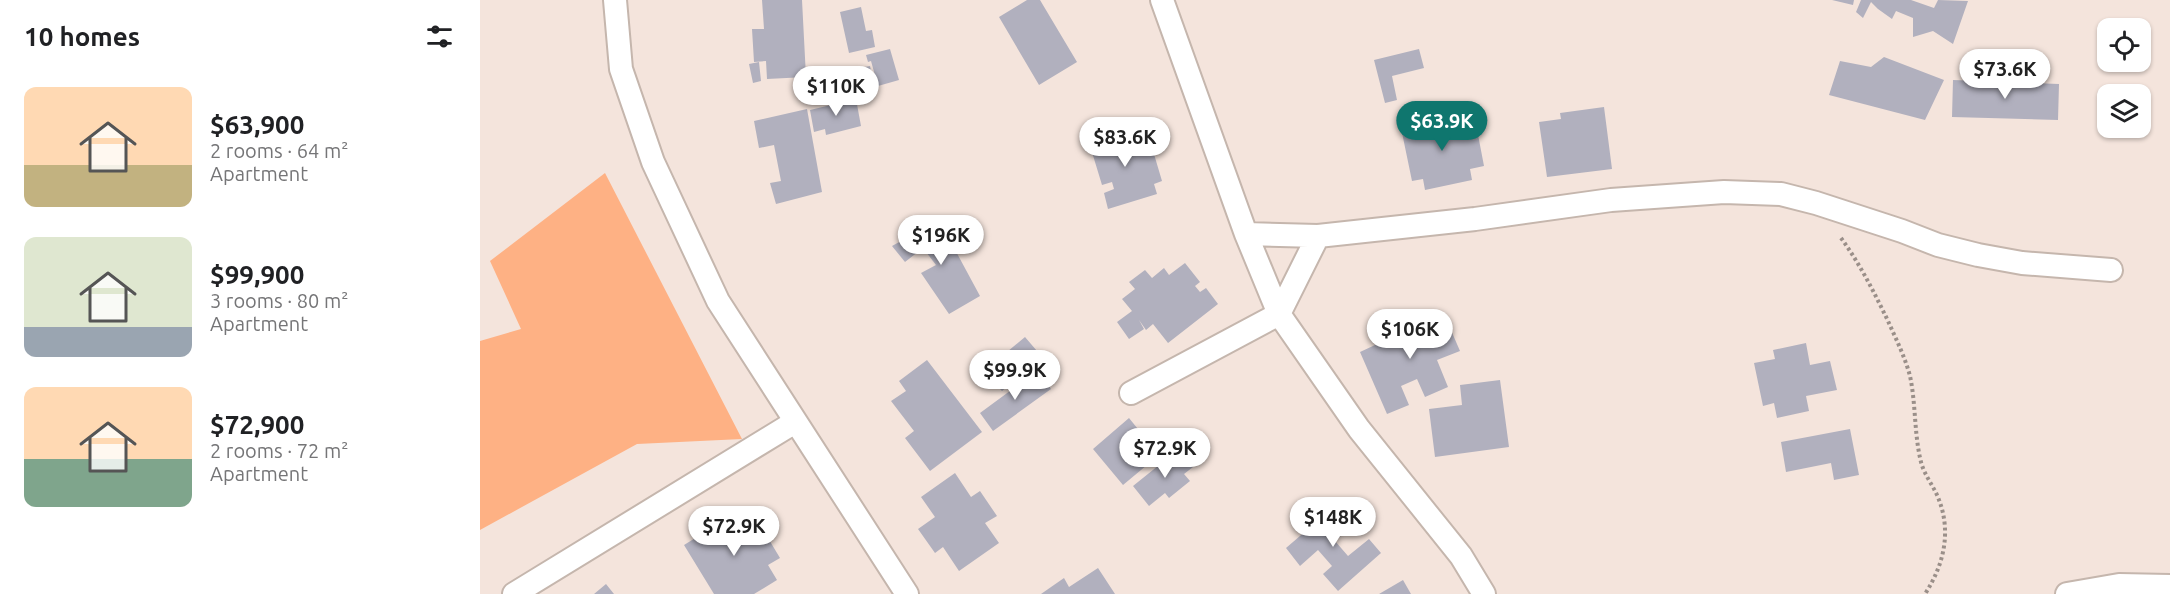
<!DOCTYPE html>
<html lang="en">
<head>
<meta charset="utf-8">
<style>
  :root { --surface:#fff; --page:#f2f2f2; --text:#202124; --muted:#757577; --accent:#0f766e }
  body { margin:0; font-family:Ubuntu,sans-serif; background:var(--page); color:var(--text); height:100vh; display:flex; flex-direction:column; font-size:22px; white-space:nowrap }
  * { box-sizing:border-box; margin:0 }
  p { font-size:20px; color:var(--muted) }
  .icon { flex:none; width:33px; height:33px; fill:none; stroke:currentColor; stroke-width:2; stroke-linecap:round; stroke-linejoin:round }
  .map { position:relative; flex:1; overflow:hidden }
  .panel { display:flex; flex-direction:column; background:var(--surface); width:480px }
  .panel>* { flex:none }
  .buttons { position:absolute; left:1617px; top:18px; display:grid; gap:12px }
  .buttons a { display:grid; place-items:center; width:54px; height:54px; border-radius:12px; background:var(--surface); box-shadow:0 2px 4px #0004; font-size:30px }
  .price { position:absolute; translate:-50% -51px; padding:0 14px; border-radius:21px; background:#fff; color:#222; font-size:20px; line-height:39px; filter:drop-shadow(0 2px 3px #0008) }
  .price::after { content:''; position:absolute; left:50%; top:36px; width:18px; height:14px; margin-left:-9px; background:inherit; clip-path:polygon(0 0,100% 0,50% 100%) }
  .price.on { background:var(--accent); color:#fff }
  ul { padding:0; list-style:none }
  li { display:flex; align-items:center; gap:18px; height:150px; padding:0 24px }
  li span { display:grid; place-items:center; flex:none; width:168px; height:120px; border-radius:12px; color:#555 }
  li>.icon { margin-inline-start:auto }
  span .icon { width:72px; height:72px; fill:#fffc; stroke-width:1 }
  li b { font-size:26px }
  h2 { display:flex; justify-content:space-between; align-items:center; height:72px; padding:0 24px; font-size:26px }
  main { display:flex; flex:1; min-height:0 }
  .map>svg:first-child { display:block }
  .green { fill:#feb184 }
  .building { fill:#b1b0be }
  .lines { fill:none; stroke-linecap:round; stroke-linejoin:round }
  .street-casing { stroke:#c5b6ad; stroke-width:26 }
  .path { stroke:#9a8f89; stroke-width:4; stroke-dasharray:3 3; stroke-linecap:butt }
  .street { stroke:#fff; stroke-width:22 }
</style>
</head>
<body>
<main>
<section class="panel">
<h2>10 homes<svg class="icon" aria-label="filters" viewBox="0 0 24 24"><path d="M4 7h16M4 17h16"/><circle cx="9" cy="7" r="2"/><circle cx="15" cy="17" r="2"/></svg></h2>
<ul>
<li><span style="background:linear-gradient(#ffd9b3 65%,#c2b280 0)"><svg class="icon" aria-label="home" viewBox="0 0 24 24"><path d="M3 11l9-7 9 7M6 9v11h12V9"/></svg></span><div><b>$63,900</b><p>2 rooms · 64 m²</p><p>Apartment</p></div></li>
<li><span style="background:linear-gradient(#dfe7d0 75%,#9aa5b1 0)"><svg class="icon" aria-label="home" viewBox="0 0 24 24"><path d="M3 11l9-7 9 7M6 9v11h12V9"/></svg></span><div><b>$99,900</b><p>3 rooms · 80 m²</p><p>Apartment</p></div></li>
<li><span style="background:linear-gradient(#ffd9b3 60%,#7fa58c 0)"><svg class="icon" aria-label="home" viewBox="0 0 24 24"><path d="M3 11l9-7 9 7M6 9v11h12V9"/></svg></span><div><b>$72,900</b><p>2 rooms · 72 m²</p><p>Apartment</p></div></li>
</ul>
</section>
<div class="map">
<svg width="1690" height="594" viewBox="0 0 1690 594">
  <rect width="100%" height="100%" fill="#f4e4dc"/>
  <!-- green -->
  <path class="green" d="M125,173L262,439L157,444L0,530V341L41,329L10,261Z"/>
  <!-- building -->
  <path class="building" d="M282,0H322L326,77L287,79L286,61L274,62L272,29H284Z
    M547,0H560L597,62L559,85L519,17Z
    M1352,0H1374L1373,5Z
    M1381,0H1431L1454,8L1458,0L1488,1L1473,44L1453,31L1433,37V18L1416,11L1412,19L1398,9L1391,2L1383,18L1376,12Z
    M381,7L386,31L392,30L395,47L369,53L360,12Z
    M410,49L419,80L398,86L391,61L388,62L386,55Z
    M939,49L944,68L912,76L917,100L905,103L894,60Z
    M1404,57L1464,80L1445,120L1349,95L1360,61L1391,67Z
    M279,62L281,81L273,83L269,64Z
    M390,66L394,85L374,88L375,91L368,92L367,90L355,92L351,73Z
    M1473,80L1579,84L1578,120L1472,117Z
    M376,99L381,126L346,135L345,129L334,132L330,110Z
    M1124,107L1132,169L1067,177L1059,122L1081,119L1080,113Z
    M327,109L342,192L296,204L290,183L301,181L294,145L279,148L274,121Z
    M946,118L948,128L995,119L1004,166L990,169L992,180L945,190L943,179L932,181L920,123Z
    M630,132L632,139L653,132L657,147L671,144L682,181L674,184L677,194L628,209L624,193L634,189L632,182L622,185L608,139Z
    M459,220L500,296L469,314L441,273L456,265L443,248L425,262L412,246Z
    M705,263L720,282L715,286L720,292L726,288L738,304L688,343L673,324L666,330L659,320L664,329L649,339L637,322L652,311L642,299L655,289L649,282L665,270L672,278L684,268L689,275Z
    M964,314L980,351L957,360L968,387L945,397L937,379L921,386L929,405L907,414L880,352L908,339L904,329L929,318L933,327Z
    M545,337L563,358L522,391L503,372Z
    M1326,343L1330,365L1350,361L1357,390L1326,396L1329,411L1297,418L1294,403L1283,406L1274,363L1295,359L1293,350Z
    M447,360L502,432L450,471L425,438L434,431L411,401L426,391L419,381Z
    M557,371L571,389L513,431L500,413Z
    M1020,380L1029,447L955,457L949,409L982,405L980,385Z
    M649,418L679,455L643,485L613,449Z
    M1370,429L1379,475L1354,480L1351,463L1306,472L1301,442Z
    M699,449L713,467L704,474L710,481L689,498L685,493L669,506L653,486Z
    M475,473L491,497L500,491L517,516L505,523L519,543L479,571L463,547L455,553L438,529L455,517L441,497Z
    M856,505L873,525L855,541L868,556L889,539L901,553L858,591L843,574L852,566L838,550L820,566L806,548Z
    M259,511L273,534L282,528L300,558L288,565L297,580L274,594H234L204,545Z
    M618,568L635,594H561L584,578L589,587Z
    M923,580L931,594H899Z
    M126,584L134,594H114Z"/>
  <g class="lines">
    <defs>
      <path id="street" d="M135,0L141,69L173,162L238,301L427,594
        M682,0L766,234L799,314L879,429L981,556L1004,594
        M766,234L838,236L995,219L1131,200L1244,192L1301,194L1336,203L1422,231L1458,245L1498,255L1542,263L1631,270
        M651,393L799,314L838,236
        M34,594L315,422
        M1587,594L1639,585L1690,586"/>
    </defs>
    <!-- street casing -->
    <use href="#street" class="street-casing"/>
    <!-- path -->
    <path class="path" d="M1361,238C1380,264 1394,292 1408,321C1416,339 1425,357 1430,376C1436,404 1434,434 1441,462C1444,474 1452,484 1457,495C1472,529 1465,563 1445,594"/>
    <!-- street -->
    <use href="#street" class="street"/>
  </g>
</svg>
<div class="buttons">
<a><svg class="icon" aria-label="locate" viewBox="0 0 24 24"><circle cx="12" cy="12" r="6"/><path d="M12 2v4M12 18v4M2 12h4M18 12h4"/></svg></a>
<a><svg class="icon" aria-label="layers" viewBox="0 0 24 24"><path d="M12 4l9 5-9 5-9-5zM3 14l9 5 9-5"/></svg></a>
</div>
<b class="price" style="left:1525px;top:100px">$73.6K</b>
<b class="price" style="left:356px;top:117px">$110K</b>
<b class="price on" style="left:962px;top:152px">$63.9K</b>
<b class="price" style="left:645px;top:168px">$83.6K</b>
<b class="price" style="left:461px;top:266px">$196K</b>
<b class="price" style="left:930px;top:360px">$106K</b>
<b class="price" style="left:535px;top:401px">$99.9K</b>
<b class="price" style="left:685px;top:479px">$72.9K</b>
<b class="price" style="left:853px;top:548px">$148K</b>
<b class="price" style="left:254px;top:557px">$72.9K</b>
</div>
</main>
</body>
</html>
